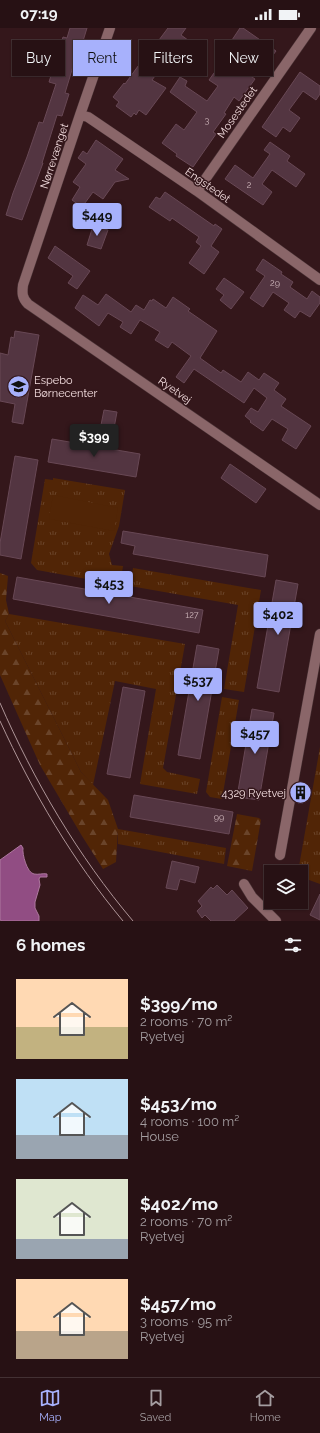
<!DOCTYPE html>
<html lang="en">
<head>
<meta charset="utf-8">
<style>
  :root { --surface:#271114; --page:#2f1a1d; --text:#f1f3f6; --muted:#a49da0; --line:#433134; --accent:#a7b1fc }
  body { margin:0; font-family:Raleway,sans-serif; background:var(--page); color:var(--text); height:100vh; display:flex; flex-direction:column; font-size:15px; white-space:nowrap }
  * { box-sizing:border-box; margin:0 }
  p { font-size:13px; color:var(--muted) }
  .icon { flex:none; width:22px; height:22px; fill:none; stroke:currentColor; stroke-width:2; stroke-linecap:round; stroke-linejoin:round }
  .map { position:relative; height:893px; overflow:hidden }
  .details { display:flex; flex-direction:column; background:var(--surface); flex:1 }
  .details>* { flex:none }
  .banner { position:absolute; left:12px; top:12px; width:296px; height:36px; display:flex; gap:8px }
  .buttons { position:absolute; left:264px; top:837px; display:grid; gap:8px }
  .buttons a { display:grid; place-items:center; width:44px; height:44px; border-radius:0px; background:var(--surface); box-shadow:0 1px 3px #0004,0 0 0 1px var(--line); font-size:20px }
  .price { position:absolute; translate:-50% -34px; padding:0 9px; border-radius:4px; background:var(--accent); color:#111; font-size:13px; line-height:26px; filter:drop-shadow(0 1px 2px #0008) }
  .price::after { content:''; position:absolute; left:50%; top:24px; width:12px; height:9px; margin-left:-6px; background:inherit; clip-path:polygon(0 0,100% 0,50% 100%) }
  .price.active { background:#222; color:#fff }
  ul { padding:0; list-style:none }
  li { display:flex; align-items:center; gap:12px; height:100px; padding:0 16px }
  li span { display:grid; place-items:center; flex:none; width:112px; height:80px; border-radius:0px; color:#555 }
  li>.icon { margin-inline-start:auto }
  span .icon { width:48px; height:48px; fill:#fffc; stroke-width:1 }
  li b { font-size:17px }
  h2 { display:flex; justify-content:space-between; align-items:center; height:48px; padding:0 16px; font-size:17px }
  .pill { padding:0 14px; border-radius:0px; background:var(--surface); box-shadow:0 1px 3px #0004,0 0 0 1px var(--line); font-size:14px; line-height:36px }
  .pill.active { background:var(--accent); color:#111 }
  .status { display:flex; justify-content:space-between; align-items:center; height:28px; padding:0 20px; background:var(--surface); direction:ltr }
  .status svg { height:11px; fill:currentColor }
  .tabs { display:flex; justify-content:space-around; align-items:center; height:56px; border-top:1px solid var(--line); background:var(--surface); font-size:11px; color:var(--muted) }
  .tabs a { display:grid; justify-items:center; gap:2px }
  .tabs .active { color:var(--accent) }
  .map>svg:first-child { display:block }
  .grass { fill:url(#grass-tufts) }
  .forest { fill:url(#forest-firs) }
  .garden { fill:#512506 }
  .water { fill:#914d83; stroke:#ae789f }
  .building { fill:#533541; stroke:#684855 }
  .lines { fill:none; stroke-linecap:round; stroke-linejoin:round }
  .minor-casing { stroke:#4a3336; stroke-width:11 }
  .minor { stroke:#8a6669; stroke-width:10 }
  .tram { stroke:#ae9598; stroke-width:1 }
  .labels { text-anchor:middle; stroke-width:3; stroke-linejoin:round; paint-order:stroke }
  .number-label { font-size:9px; fill:#cbb3b8 }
  .street-label { font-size:11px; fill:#f3dddf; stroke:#34171b }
  .poi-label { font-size:11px; fill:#f3dddf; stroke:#34171b; text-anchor:start }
</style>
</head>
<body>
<div class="status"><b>07:19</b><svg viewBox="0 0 49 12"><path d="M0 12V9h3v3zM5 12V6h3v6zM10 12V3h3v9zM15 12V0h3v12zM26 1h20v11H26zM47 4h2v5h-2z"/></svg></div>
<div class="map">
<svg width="320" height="893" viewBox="0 0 320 893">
  <defs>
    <pattern id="grass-tufts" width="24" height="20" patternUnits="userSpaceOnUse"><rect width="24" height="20" fill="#512506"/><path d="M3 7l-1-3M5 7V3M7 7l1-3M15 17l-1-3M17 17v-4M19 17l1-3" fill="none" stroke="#6a442a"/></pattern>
    <pattern id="forest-firs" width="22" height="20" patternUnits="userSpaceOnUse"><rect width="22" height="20" fill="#512506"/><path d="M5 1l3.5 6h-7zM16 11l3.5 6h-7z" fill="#6a442a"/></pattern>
  </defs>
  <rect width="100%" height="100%" fill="#34171b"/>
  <!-- grass -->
  <path class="grass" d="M53,450L125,462L119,498L109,526L112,537L123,538L120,557L37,542L31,535L45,451L53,452Z
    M133,540L261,562L244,664L224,661L238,577L130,558Z
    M9,586L185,616L163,740L167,744L200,751L197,766L140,756L156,661L115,653L93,757L81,744L5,593Z
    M222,669L239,672L222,771L210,769L206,764Z
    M320,719V856L301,849V844H298Z
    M118,801L226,820L224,836L118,816Z"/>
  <!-- forest -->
  <path class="forest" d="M0,545L8,548L6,572L9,586L5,593L81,744L108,772L118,801L116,834L103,841L82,808L40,737L0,647Z
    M237,786L259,790L261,792L252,843L227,838Z"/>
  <!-- garden -->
  <path class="garden" d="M53,467L118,480L114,503L49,491Z"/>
  <!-- water -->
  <path class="water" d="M21,817L23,820C22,826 27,845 34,846C38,847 43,845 47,846V849H40L39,851L40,857L35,874V880L39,888V893H2L0,892V832Z"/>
  <!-- building -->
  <path class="building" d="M70,0H87L83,13L81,12L65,65L69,66L62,88L57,87L42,135H43L22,192L6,187L13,165L27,129L39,94L43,95L56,56L49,54L63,9L67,10Z
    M168,0H186L181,7L196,18L187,31L174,22L152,52L166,60L146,87L139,82L136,87L134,85L131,89L116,78L119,74L113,69L124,55L125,56L152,19L153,20Z
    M240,0H243L276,23L266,36L232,12Z
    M222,34L240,47L243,43L255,51L239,73L234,69L224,85L226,86L213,104L216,106L193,139L176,128L177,126L162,115L176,96L184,102L197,84L170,64L180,49L187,53L185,58L207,73L218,58L209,52Z
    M300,44L320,58V66L316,72L303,63L289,82L300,90L290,104L283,99L276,109L262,99Z
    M96,112L123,131L115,142L129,151L115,154L103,171L93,164L82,179L72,172L80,159L73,154L86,136L78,130L83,123L87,126Z
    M270,114L290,128L287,133L305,146L296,159L272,142L262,156L272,164L263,177L225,151L235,137L253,150L270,126L264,122Z
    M165,164L214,198L215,196L222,201L211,218L219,224L204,246L189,235L201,218L196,214L199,209L172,190L170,193L149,179L156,169L160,171Z
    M93,198L108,202L101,221L87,217Z
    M55,218L90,243L77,261L68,255L73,248L48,230Z
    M263,231L282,244L281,246L293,254L290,259L307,271L312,263L320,269V275L310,289L300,283L295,290L284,282L289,275L273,264L263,279L250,270L265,248L256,242Z
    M224,250L244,264L231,281L220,272L224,267L216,261Z
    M106,266L131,284L136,277L144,282L150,272L152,273L153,271L166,280L173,269L190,281L188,283L217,303L200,330L221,345L223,342L241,354L248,344L259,352L264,345L279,355L274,362L286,371L281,378L311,398L296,421L282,412L288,401L272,391L263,403L250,394L251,393L245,388L251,380L258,384L267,370L254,360L244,375L194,341L184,355L176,349L191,328L172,314L168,320L155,312L160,304L140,292L131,306L120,299L123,294L108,285L99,298L75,280L83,267L98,277Z
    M15,303L39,307L23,396L12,394L15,376L0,373V325L8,327L11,309L14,310Z
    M104,382L117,384L114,400L101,397Z
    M52,411L140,426L136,449L48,434Z
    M15,428L38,432L21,531L0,527V515Z
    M230,436L266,461L256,475L221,450Z
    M123,503L268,527L265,549L133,526L135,518L121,515Z
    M17,549L203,582L199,605L13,571Z
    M276,552L298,556L279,664L257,660Z
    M197,617L219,621L200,731L178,727Z
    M123,659L145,663L130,750L107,746Z
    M252,681L274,685L259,772L237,769Z
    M134,767L233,784L229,806L130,789Z
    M172,833L199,839L195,855L180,851L177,862L166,860Z
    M217,857L227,867L232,862L248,880L234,893H211L205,887L202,890L197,883L202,878L198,873L211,859L213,861Z
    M320,866V892L310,887Z"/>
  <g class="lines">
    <defs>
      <path id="minor" d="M110,0L80,87L23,257C22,265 22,270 28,276L320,477
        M80,87L88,89L197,163L320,252
        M197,163L311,0
        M280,827L320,606
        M244,856L252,869L276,893"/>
    </defs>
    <!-- minor casing -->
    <use href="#minor" class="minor-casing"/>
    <!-- minor -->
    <use href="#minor" class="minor"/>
    <!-- tram -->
    <path class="tram" d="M0,675C34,753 78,828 133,893
      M0,693C33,765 73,833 123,893"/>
  </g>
  <!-- icons -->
  <defs>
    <symbol id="school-disc" viewBox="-11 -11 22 22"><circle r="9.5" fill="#a7b1fc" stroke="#34171b"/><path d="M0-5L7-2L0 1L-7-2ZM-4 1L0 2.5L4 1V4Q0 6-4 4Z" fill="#111"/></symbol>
    <symbol id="building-disc" viewBox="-11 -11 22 22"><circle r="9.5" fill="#a7b1fc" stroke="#34171b"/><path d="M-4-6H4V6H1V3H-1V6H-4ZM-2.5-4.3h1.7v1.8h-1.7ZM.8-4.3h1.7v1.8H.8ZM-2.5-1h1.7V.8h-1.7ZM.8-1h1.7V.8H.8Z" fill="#111"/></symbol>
  </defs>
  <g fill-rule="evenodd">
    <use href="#school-disc" x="6" y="346" width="25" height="25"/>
    <use href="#building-disc" x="288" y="752" width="25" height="25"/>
  </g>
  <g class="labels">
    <!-- number labels -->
    <g class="number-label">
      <text x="207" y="95">3</text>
      <text x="249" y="160">2</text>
      <text x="275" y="258">29</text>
      <text x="192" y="590">127</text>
      <text x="219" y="792">99</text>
    </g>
    <!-- street labels -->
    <g class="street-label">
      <text transform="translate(237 84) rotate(-55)" y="4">Mosestedet</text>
      <text transform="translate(54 128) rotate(-72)" y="4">Nørrevænget</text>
      <text transform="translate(208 157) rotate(35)" y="4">Engstedet</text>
      <text transform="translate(175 362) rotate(35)" y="4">Ryetvej</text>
    </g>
    <!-- poi labels -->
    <g class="poi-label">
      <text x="34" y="356">Espebo<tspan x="34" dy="13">Børnecenter</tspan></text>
      <text x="286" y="769" text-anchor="end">4329 Ryetvej</text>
    </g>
  </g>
</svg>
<div class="buttons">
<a><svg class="icon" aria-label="layers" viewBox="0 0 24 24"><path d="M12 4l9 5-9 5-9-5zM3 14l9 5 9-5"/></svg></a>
</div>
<b class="price" style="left:97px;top:209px">$449</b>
<b class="price active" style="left:94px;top:430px">$399</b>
<b class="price" style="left:109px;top:577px">$453</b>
<b class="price" style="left:278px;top:608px">$402</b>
<b class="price" style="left:198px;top:674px">$537</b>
<b class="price" style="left:255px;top:727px">$457</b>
<div class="banner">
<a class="pill">Buy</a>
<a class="pill active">Rent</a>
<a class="pill">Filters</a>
<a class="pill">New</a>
</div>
</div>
<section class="details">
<h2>6 homes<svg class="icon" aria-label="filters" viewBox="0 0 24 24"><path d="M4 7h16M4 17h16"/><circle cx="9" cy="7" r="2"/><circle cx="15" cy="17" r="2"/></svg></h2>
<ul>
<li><span style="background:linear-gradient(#ffd9b3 60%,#c2b280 0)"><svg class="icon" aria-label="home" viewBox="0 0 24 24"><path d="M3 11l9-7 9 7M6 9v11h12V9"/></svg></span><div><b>$399/mo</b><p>2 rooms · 70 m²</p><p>Ryetvej</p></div></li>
<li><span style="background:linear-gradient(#bfe0f5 70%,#9aa5b1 0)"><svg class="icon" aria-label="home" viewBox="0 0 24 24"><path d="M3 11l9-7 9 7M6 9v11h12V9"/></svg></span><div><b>$453/mo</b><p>4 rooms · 100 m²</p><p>House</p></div></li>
<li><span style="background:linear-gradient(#dfe7d0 75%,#9aa5b1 0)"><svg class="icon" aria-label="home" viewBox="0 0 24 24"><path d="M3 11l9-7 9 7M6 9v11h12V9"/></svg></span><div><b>$402/mo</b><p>2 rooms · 70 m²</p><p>Ryetvej</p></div></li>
<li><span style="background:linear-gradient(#ffd9b3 65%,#b9a48a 0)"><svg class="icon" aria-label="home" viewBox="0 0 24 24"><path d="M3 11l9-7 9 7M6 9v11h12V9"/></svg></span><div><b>$457/mo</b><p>3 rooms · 95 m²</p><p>Ryetvej</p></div></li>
</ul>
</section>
<nav class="tabs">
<a class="active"><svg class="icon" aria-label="map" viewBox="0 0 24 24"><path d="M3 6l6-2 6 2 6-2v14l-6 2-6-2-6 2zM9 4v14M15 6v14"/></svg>Map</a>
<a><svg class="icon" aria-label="saved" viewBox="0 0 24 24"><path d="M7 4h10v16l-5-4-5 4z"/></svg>Saved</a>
<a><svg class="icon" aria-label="home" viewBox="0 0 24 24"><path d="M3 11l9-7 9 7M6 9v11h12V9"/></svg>Home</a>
</nav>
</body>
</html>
